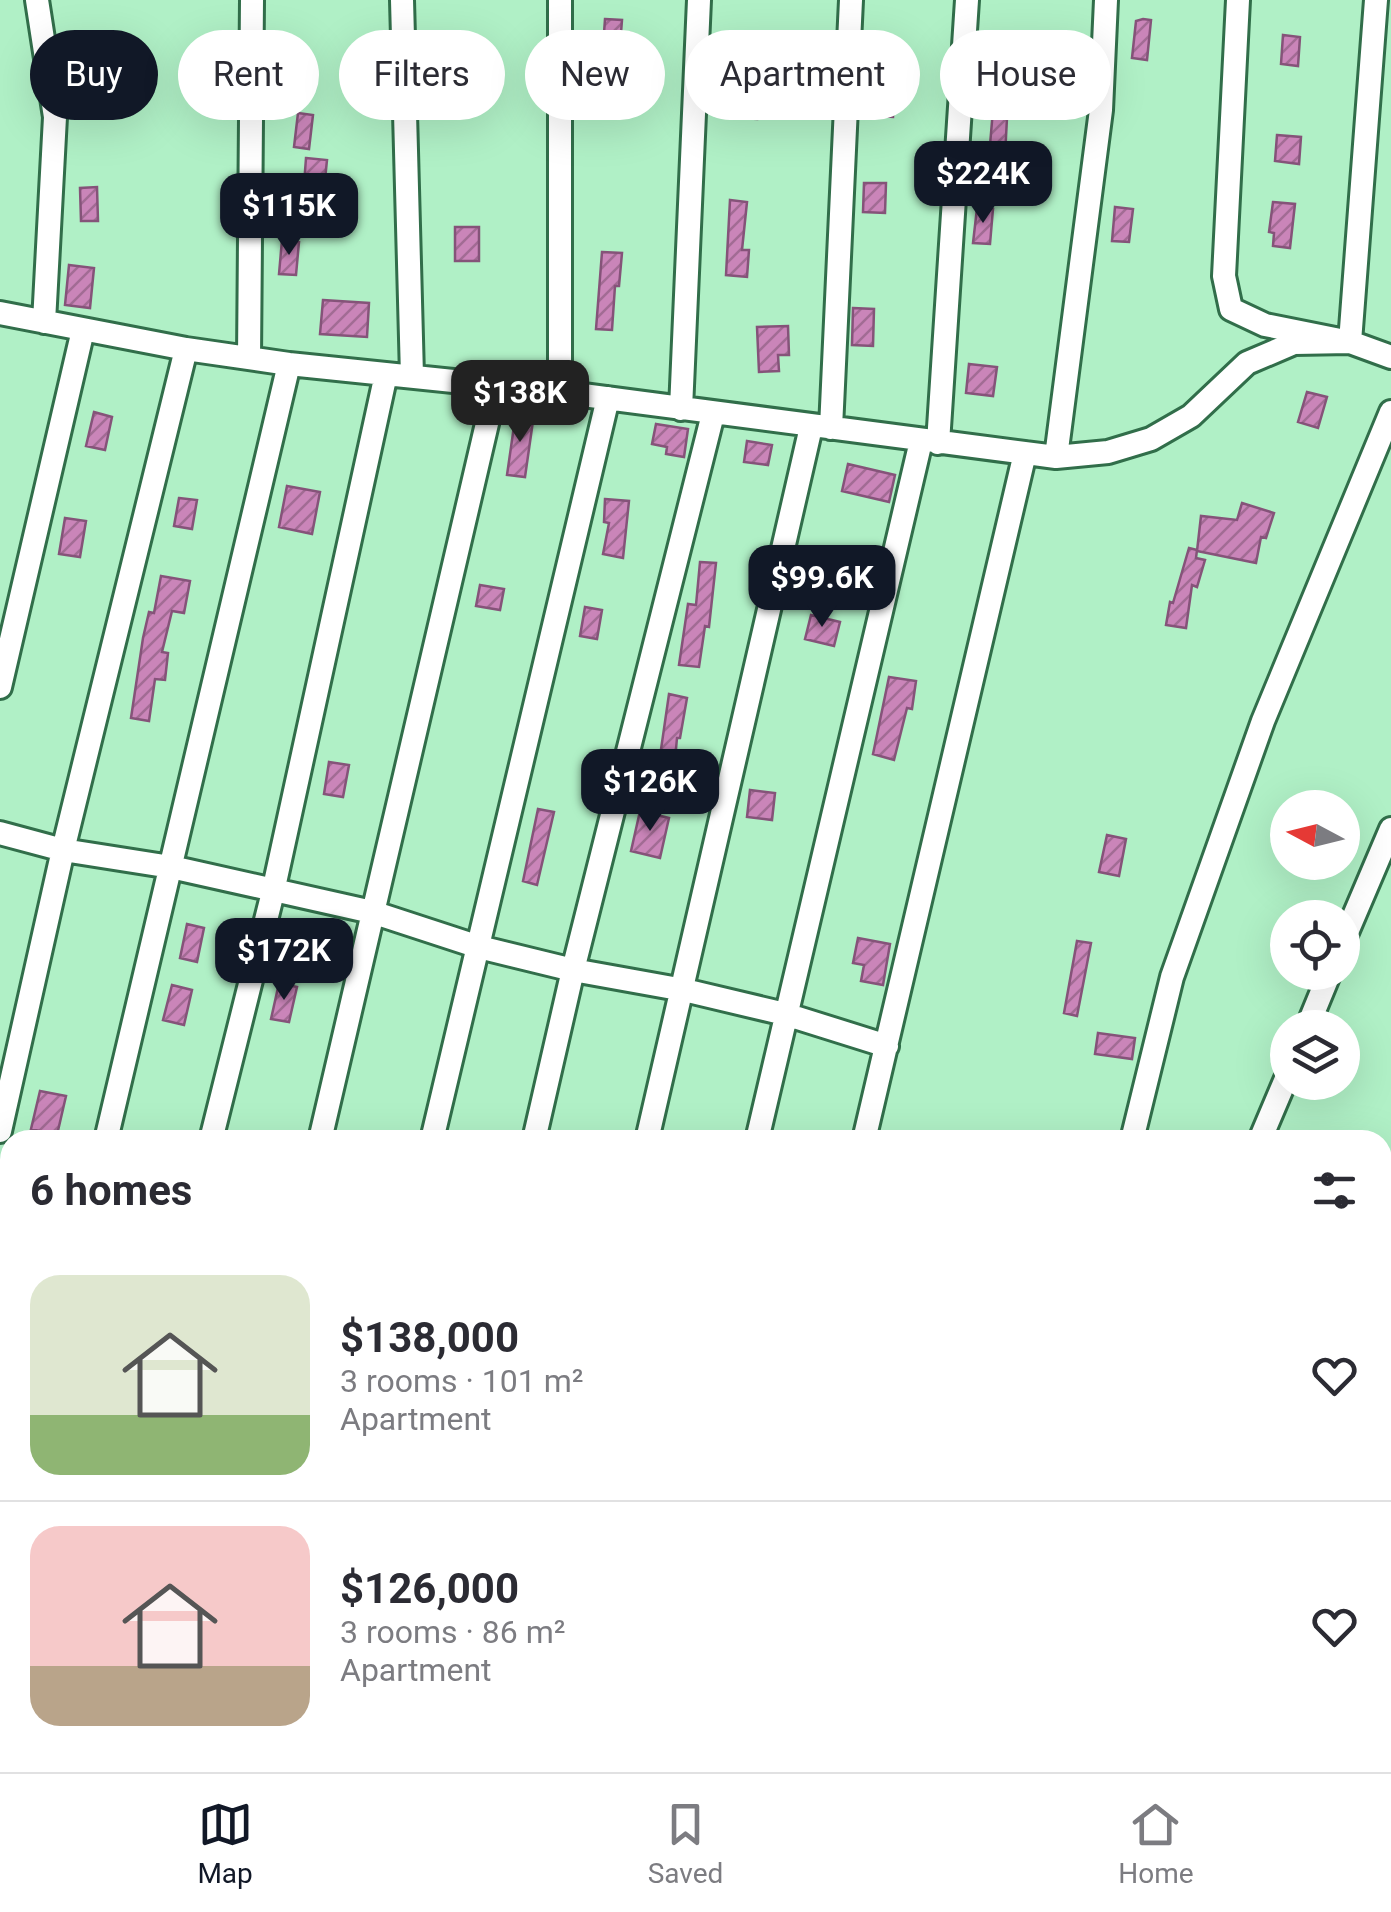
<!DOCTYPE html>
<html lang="en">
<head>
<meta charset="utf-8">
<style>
  :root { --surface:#fff; --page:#f2f2f3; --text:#2b2b33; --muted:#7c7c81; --line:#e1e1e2; --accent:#111827 }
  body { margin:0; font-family:Roboto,sans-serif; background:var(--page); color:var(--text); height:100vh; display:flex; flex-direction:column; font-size:38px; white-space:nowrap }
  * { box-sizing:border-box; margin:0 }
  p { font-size:32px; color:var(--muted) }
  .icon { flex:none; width:55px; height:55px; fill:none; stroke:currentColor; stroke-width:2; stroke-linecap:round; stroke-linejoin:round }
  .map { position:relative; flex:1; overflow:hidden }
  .drawer { position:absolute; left:0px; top:1130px; width:1392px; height:642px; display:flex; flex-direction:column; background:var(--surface); border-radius:30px 30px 0 0; box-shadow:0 10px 40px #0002 }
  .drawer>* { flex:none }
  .guide { position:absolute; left:30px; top:30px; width:1332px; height:90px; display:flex; gap:20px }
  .needle { width:65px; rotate:277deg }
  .fabs { position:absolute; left:1270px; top:790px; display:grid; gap:20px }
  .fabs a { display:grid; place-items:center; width:90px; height:90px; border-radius:50%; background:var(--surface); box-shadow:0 10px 40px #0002; font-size:50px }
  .price { position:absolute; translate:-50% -85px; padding:0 22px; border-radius:20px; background:var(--accent); color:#fff; font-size:32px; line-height:65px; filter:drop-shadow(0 2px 5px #0008) }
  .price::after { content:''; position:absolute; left:50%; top:60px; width:30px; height:22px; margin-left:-15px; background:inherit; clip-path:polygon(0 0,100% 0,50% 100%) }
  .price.selected { background:#222; color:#fff }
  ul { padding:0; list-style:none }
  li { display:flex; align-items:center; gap:30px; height:250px; padding:0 30px }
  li+li { border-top:2px solid var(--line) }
  li span { display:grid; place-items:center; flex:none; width:280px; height:200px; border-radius:30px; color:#555 }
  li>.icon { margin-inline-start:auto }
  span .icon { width:120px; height:120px; fill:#fffc; stroke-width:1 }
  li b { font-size:42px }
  h2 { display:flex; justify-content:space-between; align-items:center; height:120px; padding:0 30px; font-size:42px }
  .tag { padding:0 35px; border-radius:45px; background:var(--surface); box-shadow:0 10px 40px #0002; font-size:35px; line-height:90px }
  .tag.selected { background:var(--accent); color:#fff }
  .menu { display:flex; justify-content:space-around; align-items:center; height:140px; border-top:2px solid var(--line); background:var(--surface); font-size:28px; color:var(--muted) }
  .menu a { display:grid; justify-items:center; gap:5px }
  .menu .selected { color:var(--accent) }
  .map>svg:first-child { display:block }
  .building { fill:url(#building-hatch); stroke:#855379; stroke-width:2.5 }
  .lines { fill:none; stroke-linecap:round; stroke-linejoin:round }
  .minor-casing { stroke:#316e4a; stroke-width:28 }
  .minor { stroke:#fff; stroke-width:22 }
</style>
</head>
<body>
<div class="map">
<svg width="1391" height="1772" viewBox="0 0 1391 1772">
  <defs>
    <pattern id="building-hatch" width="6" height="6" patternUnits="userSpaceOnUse" patternTransform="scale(2.5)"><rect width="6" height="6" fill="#ca85b9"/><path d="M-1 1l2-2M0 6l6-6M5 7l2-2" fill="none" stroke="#a26b94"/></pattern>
  </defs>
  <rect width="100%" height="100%" fill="#b0f0c6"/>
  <!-- building -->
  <path class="building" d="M605,19L622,20L621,33H630L629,48L603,47Z
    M1143,19L1151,20L1147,60L1132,58L1136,21Z
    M1283,35L1300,37L1298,66L1281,64Z
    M733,41L756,42L757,119L739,118L743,76H732Z
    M876,57L897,58L893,117L879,116L881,83H875Z
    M994,98L1008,99L1004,175L980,172L983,145H990Z
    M298,113L313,115L309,149L294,147Z
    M1277,135L1301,137L1299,164L1275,161Z
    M306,158L327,160L323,199L303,198Z
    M864,183H886L885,213L863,212Z
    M97,187L98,221H81L80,188Z
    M730,200L747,202L742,250H749L747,277L726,275Z
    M1273,202L1295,204L1290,248L1273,246L1274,233L1269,232Z
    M1115,207L1133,209L1129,242L1112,241Z
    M977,208L993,209L990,244L973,243Z
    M455,227H479V261H455Z
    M282,240L299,242L296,275L279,274Z
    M602,252L622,253L619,286H615L612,330L596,329Z
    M69,265L94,268L90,308L65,305Z
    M323,300L369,303L367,337L320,334Z
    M853,308L874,309L873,346L852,345Z
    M788,326L789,355H778L779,371L759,372L757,327Z
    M969,364L997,367L993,396L966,393Z
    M1307,392L1327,397L1318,428L1298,422Z
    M94,412L112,417L105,450L86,446Z
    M516,412L534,414L525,477L507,475Z
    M656,424L688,429L684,457L666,454L667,447L652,444Z
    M747,441L772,445L768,465L744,462Z
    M848,464L895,475L889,502L842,491Z
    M287,486L320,492L312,534L279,527Z
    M179,498L197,500L192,529L174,526Z
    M605,499L629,501L623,558L603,554L609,523L604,522Z
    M1242,503L1274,513L1266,538L1261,537L1256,563L1197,551L1201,516L1237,520Z
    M65,518L86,521L80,557L59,554Z
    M1189,548L1197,550L1196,558L1205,560L1197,587L1192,585L1186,628L1166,625L1170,602L1173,603Z
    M700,562L716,563L709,627L705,626L699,667L679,665L688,604L696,605Z
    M805,573L826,574L823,607L802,606Z
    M161,576L190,581L184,613L172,611L162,652L168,653L165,680L155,679L149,721L131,718L143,638L149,612L154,613Z
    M480,585L504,589L500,610L476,606Z
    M585,607L602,610L597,639L580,636Z
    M811,615L840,622L834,646L805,639Z
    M889,677L916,681L912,709L907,708L894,760L873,754Z
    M669,694L687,698L680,738H677L672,793L655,791Z
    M329,762L349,765L343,797L324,794Z
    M750,790L775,793L772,820L747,817Z
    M538,809L554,812L537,885L523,881Z
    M640,811L669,818L660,858L631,851Z
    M1107,835L1126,839L1119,876L1099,872Z
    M187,924L204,928L197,962L180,958Z
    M858,938L890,944L883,985L861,981L864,965L853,963Z
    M1077,941L1091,943L1077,1016L1064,1013Z
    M279,983L297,987L289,1022L271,1019Z
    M172,985L192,990L184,1025L163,1020Z
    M1098,1033L1135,1038L1132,1059L1095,1054Z
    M40,1091L66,1096L57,1135L31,1129Z"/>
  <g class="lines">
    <defs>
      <path id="minor" d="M37,0L55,117L44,322
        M402,0L412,376
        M1238,0L1224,276L1231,309L1265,325L1350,342L1376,0
        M0,313L186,349L289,364L560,392L1056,457L1108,452L1151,439L1191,416L1247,363L1294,343L1350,342L1391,357
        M249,358L252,0
        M560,392V0
        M681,409L699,0
        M831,428L851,0
        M938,443L967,0
        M1056,457L1101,110L1106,0
        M0,687L83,330
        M0,833L63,850L171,867L372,912L479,947L573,970L684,990L785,1014L887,1046
        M1342,944L1391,829
        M1307,1028L1330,972
        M0,1131L63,850L186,349
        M106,1140L289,364
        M211,1140L273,892L386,374
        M320,1140L496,385
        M432,1140L608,398
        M534,1140L573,970L713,414
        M647,1140L811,427
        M757,1140L921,441
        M864,1140L1025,453
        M1132,1140L1172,977L1263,721L1391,412
        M1260,1140L1288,1074
        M1382,1345L1391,1348
        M0,1431L10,1433
        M1245,1762L1287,1772"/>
    </defs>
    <!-- minor casing -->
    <use href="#minor" class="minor-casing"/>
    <!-- minor -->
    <use href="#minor" class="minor"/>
  </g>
</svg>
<div class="fabs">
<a><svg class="needle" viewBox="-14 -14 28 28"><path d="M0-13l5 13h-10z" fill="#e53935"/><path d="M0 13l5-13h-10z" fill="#7c7c81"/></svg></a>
<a><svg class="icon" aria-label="locate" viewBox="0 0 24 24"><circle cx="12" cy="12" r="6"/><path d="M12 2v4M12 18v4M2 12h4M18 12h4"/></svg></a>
<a><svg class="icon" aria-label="layers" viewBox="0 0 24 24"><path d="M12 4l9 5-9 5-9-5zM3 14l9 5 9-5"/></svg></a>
</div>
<b class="price" style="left:983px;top:226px">$224K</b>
<b class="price" style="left:289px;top:258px">$115K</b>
<b class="price selected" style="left:520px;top:445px">$138K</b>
<b class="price" style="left:822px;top:630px">$99.6K</b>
<b class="price" style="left:650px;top:834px">$126K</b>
<b class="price" style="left:284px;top:1003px">$172K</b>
<div class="guide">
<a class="tag selected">Buy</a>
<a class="tag">Rent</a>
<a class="tag">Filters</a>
<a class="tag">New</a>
<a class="tag">Apartment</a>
<a class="tag">House</a>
</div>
<section class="drawer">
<h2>6 homes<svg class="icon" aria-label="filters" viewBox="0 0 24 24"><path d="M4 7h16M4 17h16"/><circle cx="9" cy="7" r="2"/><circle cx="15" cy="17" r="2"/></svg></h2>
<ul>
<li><span style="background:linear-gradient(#dfe7d0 70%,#8fb573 0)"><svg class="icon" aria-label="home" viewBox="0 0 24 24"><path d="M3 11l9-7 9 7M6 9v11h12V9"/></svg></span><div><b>$138,000</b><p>3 rooms · 101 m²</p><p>Apartment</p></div><svg class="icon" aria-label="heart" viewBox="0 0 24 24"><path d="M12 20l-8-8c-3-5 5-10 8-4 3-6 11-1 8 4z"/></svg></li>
<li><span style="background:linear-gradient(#f6c9c9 70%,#b9a48a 0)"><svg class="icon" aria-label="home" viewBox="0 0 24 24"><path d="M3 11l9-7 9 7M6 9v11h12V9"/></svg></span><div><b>$126,000</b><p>3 rooms · 86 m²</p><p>Apartment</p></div><svg class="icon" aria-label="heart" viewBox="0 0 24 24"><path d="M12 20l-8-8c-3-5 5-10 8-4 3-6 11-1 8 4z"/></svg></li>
</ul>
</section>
</div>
<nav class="menu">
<a class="selected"><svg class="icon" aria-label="map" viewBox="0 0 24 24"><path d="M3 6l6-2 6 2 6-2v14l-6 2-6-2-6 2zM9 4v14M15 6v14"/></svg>Map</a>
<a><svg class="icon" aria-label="saved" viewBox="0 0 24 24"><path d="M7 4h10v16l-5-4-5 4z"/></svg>Saved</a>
<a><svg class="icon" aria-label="home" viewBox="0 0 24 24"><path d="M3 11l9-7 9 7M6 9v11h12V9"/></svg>Home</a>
</nav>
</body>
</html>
